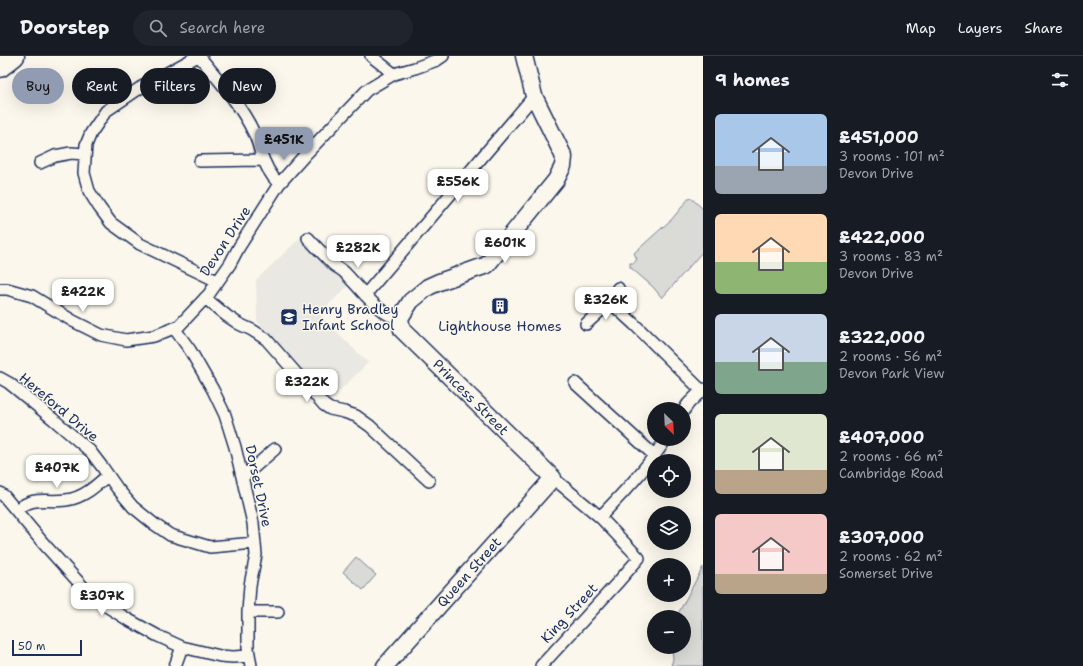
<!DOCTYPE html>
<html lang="en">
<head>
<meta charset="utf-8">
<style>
  :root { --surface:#171b24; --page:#20242c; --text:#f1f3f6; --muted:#9ea1a6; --line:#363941; --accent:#919bb2 }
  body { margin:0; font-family:"Shantell Sans",sans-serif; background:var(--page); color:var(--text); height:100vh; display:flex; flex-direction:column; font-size:15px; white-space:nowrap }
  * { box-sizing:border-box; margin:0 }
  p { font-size:13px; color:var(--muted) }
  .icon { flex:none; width:22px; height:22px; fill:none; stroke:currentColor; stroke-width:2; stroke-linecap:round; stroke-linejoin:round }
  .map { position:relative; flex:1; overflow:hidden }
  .drawer { display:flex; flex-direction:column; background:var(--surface); width:380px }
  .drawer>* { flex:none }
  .top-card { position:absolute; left:12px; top:12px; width:380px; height:36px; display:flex; gap:8px }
  .needle { width:26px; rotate:156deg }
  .fabs { position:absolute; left:647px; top:346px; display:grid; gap:8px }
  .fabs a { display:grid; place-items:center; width:44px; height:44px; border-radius:50%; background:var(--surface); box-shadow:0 4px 16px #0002; font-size:20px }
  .scale { position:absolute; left:12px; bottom:10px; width:70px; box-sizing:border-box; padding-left:4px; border:2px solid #1b2f5e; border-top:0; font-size:11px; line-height:14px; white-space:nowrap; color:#1b2f5e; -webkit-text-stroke:3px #fbf7ec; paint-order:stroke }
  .price { position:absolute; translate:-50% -34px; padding:0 9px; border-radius:8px; background:#fff; color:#222; font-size:13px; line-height:26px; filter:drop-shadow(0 1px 2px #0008) }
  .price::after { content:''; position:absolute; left:50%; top:24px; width:12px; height:9px; margin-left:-6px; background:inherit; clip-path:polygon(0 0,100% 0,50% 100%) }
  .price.on { background:var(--accent); color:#111 }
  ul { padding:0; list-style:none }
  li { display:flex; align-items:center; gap:12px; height:100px; padding:0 12px }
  li span { display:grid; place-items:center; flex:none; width:112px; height:80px; border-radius:6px; color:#555 }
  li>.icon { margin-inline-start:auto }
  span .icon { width:48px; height:48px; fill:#fffc; stroke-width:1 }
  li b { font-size:17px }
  h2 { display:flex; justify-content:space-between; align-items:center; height:48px; padding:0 12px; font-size:17px }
  .tag { padding:0 14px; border-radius:18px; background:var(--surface); box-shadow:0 4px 16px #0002; font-size:14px; line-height:36px }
  .tag.on { background:var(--accent); color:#111 }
  header { display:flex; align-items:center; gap:24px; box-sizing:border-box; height:56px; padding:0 20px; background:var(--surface); border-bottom:1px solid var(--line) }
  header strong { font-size:19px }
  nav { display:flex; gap:22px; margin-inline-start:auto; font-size:14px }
  .search { width:280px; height:36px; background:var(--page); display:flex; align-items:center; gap:10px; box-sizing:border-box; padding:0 14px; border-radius:22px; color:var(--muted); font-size:15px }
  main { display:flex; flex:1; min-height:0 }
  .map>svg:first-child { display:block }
  .built { fill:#eae8e2 }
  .green { fill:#dadad7; stroke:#7a849a }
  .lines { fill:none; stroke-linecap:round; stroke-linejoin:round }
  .street-casing { stroke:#1b2f5e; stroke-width:14 }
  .secondary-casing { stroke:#1b2f5e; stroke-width:19 }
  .highway-casing { stroke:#1b2f5e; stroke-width:23 }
  .street { stroke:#fbf7ec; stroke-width:11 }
  .secondary { stroke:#fbf7ec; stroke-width:16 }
  .highway { stroke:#fbf7ec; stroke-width:20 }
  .labels { text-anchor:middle; stroke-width:3; stroke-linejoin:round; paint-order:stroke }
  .street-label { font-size:14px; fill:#1b2f5e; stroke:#fbf7ec }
  .poi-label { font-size:14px; fill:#1b2f5e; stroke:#fbf7ec; text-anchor:start }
</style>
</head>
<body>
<header>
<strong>Doorstep</strong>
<div class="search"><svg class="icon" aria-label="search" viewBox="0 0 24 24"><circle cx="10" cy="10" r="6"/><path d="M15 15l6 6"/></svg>Search here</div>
<nav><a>Map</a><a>Layers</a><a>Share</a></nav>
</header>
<main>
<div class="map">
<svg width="703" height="610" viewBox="0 0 703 610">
  <rect width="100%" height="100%" fill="#fbf7ec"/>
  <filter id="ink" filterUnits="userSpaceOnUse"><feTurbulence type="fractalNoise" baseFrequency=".025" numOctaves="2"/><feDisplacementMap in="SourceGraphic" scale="8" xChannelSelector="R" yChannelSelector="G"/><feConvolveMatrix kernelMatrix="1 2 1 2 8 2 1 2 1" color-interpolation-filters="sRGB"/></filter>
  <g filter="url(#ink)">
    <!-- built -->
    <path class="built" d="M301,181L349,229L319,258L368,307L329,345L257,265L256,224Z"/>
    <!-- green -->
    <path class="green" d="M690,141L703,153V195L662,242L653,231L630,211V207H634L637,203L634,197L672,163Z
      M356,501L376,519L363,534L343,516Z
      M703,511V610H671L673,603L672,591H684V561H678L679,556Z"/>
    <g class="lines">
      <defs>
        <path id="street" d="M198,0L140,32L106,55L91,77L86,89L84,117L89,135L99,151L111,167L140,188L217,225
          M199,0C219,24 240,48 254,77C257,82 258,88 260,94C264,107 269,118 279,128
          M371,0L394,18
          M200,105L263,104
          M40,107L55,100L71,97L85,98
          M308,182C316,191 325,200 334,209C338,212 343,214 346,218C359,231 381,262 400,262
          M0,233H7L32,240L73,265L101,279L126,284L154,280L179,270L209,238L230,208L239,191L279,128L304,100L367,34L394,18L415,12L437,4L443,0
          M365,239L534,40
          M205,242L227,260L239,268L252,274L266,283L324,349L330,353L344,356L356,360L370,370L429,425
          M610,246L634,268L701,334
          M586,268L610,246L618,232
          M174,272L190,294L213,334L225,359L235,391L253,467L256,499L250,529L248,556V592L251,610
          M0,322L9,327L53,363L90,395L103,412L117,432L133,451L154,468L170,479L210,491L255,487
          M575,327L655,400
          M684,354L688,348L703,333
          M243,421L275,393
          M0,437L4,440L44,488L83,531L108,551L127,563L158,580L182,591L220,600L233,601L249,600
          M16,454C36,439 44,447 66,444C83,442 96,430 108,419
          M600,461C624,436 647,412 666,383
          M248,556H278
          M175,610L182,591
          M541,610L619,525L639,502L600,461L553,422"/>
        <g id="secondary">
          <path id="s1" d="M385,610L553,422L402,274L400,262L411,245L428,231L439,226L487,209L556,124L563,110L564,101L534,40L524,0"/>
        </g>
        <path id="highway" d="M0,11L14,0"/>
      </defs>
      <!-- street casing -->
      <use href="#street" class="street-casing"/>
      <!-- secondary casing -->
      <use href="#secondary" class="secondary-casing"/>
      <!-- highway casing -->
      <use href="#highway" class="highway-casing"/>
      <!-- street -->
      <use href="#street" class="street"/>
      <!-- secondary -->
      <use href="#secondary" class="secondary"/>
      <!-- highway -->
      <use href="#highway" class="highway"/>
    </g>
  </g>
  <!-- icons -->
  <defs>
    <symbol id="building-square" viewBox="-11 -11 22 22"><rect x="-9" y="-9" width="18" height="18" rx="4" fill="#1b2f5e" stroke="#fbf7ec"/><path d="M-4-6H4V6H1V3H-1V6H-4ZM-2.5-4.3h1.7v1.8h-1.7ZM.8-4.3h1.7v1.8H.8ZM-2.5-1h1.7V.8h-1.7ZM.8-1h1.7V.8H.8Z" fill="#fff"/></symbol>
    <symbol id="school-square" viewBox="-11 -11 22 22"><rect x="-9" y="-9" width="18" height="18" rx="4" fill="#1b2f5e" stroke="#fbf7ec"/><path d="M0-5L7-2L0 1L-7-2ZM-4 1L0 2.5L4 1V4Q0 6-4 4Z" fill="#fff"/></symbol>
  </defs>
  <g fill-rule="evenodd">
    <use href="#building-square" x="490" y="240" width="20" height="20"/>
    <use href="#school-square" x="279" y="251" width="20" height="20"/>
  </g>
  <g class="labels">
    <!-- street labels -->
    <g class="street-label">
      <text transform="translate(225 185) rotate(-57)" y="5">Devon Drive</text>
      <text transform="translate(471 341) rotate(45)" y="5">Princess Street</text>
      <text transform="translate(59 351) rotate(40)" y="5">Hereford Drive</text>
      <text transform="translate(259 430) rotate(78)" y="5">Dorset Drive</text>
      <text dy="5" stroke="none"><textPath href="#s1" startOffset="126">Queen Street</textPath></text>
      <text transform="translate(569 557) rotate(-47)" y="5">King Street</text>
    </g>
    <!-- poi labels -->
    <g class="poi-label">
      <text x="302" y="258">Henry Bradley<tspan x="302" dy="16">Infant School</tspan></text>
      <text x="500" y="275" text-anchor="middle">Lighthouse Homes</text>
    </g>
  </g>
</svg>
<div class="fabs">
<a><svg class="needle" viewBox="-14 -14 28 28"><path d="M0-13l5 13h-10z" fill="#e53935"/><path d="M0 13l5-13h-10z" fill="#9ea1a6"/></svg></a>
<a><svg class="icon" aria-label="locate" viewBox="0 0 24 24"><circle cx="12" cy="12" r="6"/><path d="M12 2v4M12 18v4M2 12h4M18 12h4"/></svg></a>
<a><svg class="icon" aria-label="layers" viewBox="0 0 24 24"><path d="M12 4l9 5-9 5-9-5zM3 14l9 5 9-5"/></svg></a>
<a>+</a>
<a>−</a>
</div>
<div class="scale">50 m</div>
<b class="price on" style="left:284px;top:105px">£451K</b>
<b class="price" style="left:458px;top:147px">£556K</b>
<b class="price" style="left:505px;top:208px">£601K</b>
<b class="price" style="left:358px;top:213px">£282K</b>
<b class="price" style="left:83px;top:257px">£422K</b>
<b class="price" style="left:606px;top:265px">£326K</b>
<b class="price" style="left:307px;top:347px">£322K</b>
<b class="price" style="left:57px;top:433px">£407K</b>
<b class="price" style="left:102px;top:561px">£307K</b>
<div class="top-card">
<a class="tag on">Buy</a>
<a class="tag">Rent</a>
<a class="tag">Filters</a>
<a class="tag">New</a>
</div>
</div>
<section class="drawer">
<h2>9 homes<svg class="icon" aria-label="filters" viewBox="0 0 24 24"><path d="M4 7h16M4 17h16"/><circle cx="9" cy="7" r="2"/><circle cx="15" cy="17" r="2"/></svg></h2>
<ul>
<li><span style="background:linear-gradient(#a9c7e8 65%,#9aa5b1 0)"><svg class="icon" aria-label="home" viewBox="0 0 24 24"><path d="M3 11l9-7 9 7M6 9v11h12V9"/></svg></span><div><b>£451,000</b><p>3 rooms · 101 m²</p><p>Devon Drive</p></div></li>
<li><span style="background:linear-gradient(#ffd9b3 60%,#8fb573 0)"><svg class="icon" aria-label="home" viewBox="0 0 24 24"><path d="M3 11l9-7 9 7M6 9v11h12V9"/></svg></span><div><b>£422,000</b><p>3 rooms · 83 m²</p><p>Devon Drive</p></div></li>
<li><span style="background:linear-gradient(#c9d6e8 60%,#7fa58c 0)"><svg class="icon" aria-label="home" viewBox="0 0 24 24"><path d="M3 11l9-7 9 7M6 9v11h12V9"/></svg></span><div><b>£322,000</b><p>2 rooms · 56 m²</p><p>Devon Park View</p></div></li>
<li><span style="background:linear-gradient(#dfe7d0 70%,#b9a48a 0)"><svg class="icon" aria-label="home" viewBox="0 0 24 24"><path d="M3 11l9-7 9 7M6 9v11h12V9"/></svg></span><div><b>£407,000</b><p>2 rooms · 66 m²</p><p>Cambridge Road</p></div></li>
<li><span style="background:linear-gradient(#f6c9c9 75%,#b9a48a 0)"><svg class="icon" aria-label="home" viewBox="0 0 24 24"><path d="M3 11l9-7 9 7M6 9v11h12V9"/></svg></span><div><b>£307,000</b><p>2 rooms · 62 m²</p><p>Somerset Drive</p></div></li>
</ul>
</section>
</main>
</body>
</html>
